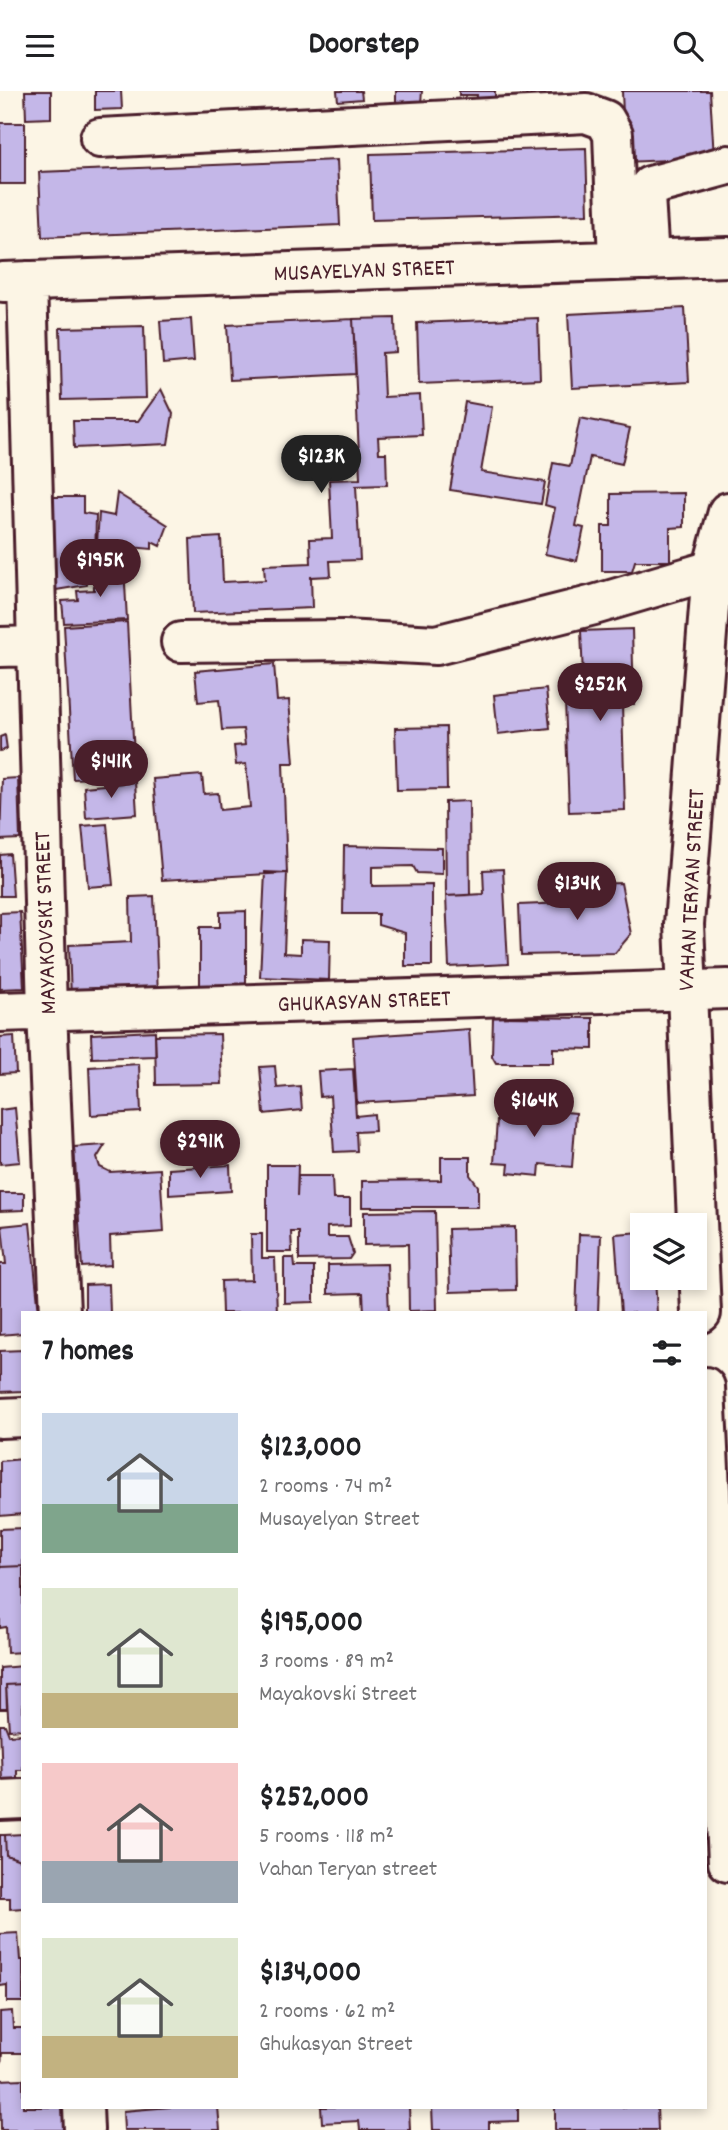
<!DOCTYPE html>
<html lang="en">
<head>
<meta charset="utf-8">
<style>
  :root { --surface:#fff; --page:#f2f2f2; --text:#202124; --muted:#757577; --accent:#4a1f2b }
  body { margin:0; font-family:Dekko,sans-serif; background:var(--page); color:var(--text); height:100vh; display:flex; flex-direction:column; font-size:26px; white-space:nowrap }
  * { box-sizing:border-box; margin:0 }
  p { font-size:23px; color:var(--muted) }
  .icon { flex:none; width:38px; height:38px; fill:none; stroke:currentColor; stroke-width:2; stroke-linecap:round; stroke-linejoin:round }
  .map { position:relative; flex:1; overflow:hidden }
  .drawer { position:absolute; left:21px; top:1220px; width:686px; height:798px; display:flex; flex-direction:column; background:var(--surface); border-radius:0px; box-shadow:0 4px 10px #0003 }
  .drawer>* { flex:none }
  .controls { position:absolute; left:630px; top:1122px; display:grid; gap:14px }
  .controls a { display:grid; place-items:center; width:77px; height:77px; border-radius:0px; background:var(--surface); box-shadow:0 4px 10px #0003; font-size:35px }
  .price { position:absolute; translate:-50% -60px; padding:0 16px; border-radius:24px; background:var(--accent); color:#fff; font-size:23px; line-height:46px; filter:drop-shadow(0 2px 4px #0008) }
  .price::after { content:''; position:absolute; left:50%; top:42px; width:21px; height:16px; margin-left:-10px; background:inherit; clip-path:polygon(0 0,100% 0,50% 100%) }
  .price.on { background:#222; color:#fff }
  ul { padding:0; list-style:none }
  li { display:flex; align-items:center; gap:21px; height:175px; padding:0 21px }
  li span { display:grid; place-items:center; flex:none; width:196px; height:140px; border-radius:0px; color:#555 }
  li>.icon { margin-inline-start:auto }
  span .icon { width:84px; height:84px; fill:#fffc; stroke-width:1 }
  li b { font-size:30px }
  h2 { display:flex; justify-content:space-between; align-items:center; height:84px; padding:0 21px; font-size:30px }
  header { display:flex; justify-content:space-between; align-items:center; height:91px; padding:0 21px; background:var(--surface); font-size:32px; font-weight:700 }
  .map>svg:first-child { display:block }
  .building { fill:#c4b7e8; stroke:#4a1f2b; stroke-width:2 }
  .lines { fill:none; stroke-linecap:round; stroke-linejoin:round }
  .minor-casing { stroke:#4a1f2b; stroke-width:44 }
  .highway-casing { stroke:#4a1f2b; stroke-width:44 }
  .minor { stroke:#fcf5e5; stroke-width:38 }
  .highway { stroke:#fcf5e5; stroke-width:38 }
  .labels { text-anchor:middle; stroke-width:5; stroke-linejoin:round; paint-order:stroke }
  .street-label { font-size:24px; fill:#4a1f2b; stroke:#fcf5e5 }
</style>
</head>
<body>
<header><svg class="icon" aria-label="menu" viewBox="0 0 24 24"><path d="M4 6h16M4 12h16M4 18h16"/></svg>Doorstep<svg class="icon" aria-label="search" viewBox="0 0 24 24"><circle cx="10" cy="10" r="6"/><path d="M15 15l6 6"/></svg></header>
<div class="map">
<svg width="728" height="2039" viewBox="0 0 728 2039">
  <rect width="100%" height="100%" fill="#fcf5e5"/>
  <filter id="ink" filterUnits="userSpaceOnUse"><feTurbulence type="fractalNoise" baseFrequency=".0143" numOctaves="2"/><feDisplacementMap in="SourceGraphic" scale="14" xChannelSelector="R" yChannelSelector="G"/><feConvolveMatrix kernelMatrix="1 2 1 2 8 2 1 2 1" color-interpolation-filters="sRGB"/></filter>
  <g filter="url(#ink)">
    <!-- building -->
    <path class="building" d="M25,0H51V27L26,28Z
      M95,0H121L122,18L95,19Z
      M337,0H361L362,8L338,10Z
      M396,0H422L421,12H396Z
      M459,0H495V17H476L477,4H459Z
      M622,0H710L714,67L625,71Z
      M0,32H25V93H0Z
      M586,57L588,123L372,129L370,63Z
      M337,69L340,134L42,146L39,81Z
      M685,217L689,291L572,297L568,223Z
      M395,227L396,261L382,262L384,306L420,304L422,344L378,346L379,362H386L387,394L356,395L360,469L330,470L331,485L311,486L312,517L193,522L190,448L221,446L223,491L265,489L264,474L311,472L310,448L332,447L329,389L360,388L353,228Z
      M538,227L540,288L419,293L417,232Z
      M191,228L194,270L163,273L160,230Z
      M353,228L356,283L230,289L227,234Z
      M144,235L146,307L62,309L60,237Z
      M161,298L173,323L168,353L74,357L73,330H138Z
      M465,311L492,316L481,381L545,391L541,413L450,399Z
      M580,327L630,337L622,373L590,366L576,435L584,437L577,470L545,463L555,417L545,414L553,372L570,375Z
      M117,402L168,434L160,455L152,451V458L97,453L99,422L114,425Z
      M684,402V436L670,437V470H635L632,480H602V435H611V403Z
      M52,406H83V422L96,424L95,473L89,475L87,494L56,499Z
      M124,475L127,529L64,532L62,510L78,509L77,500L94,499V477Z
      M127,531L135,685L73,688L64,535Z
      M632,538L634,613H622L625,719L569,721L565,609L584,608L581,540Z
      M274,573L277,610L289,609L294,672H283L287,782L162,789L153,688L202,684L204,703L218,702L220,719L250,716L246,673L236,674L234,655L245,654L243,638L222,639L219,609L198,611L195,580Z
      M546,598L550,637L498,643L494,604Z
      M446,636L447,698L397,699L395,637Z
      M5,644L7,658L0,660V646Z
      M18,687L20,748L0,749L2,688Z
      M135,691L137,723L86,727L84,696Z
      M469,710L470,804L446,805L445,711Z
      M107,733L113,794L88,796L82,735Z
      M344,755L442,757V783L417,782L413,775L372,776V795L432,794V875H405V842L378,834V823H343Z
      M10,763L13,805H0V764Z
      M503,778L508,873L449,876L446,805L484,803L483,779Z
      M265,781L287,782L284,862L301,863V848L330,849L329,889L260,886Z
      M621,792L631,843L615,862L521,864L519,814L565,812L564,794Z
      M154,805L158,904L71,907L69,854L131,851L130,806Z
      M246,820V894H200V836H220V821Z
      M20,821L24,897L0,898V822Z
      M493,926L593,927V958L553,957V972H496L492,965Z
      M469,938L473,1005L357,1012L353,946Z
      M155,940L156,965L92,967L91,943Z
      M220,943L222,993L156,994L155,944Z
      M14,945L16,982L0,983V946Z
      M139,973L141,1021L91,1024L89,976Z
      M275,975L277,997L300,995L302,1019L264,1023L260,976Z
      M353,978L356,1025L374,1023L375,1040L356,1041L357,1060L334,1061L330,1005L320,1006L318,980Z
      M498,1015L576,1022L572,1076L540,1073L539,1085L508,1082L509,1073L494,1072Z
      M15,1017L20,1071L0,1073V1019Z
      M105,1054L97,1067L100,1076L110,1081L160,1078L164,1141L110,1145L111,1174L82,1176L74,1056Z
      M441,1066H470V1084L478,1095V1116H362V1090L441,1089Z
      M230,1074L231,1100L169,1104V1078Z
      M267,1074H298L297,1106L298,1085H332L333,1108H350V1135L327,1136V1146H348L353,1162L349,1168L299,1169V1141H291L292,1161H267Z
      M0,1102H24V1119L0,1120Z
      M435,1120L437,1219L409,1220L408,1153L364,1154V1121Z
      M30,1132L39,1222H23V1242L0,1244V1173H6L2,1135Z
      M515,1136L516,1199L450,1201L448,1138Z
      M642,1141V1186H655L657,1222H621L615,1143Z
      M251,1143H262V1167H275L277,1222H222L221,1190L252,1189Z
      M579,1143L601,1144L598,1222H576Z
      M284,1167H294L295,1176H314V1211L284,1212Z
      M387,1173L389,1222H364L363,1202L328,1203V1174Z
      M109,1193L110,1222H85V1194Z
      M23,1259V1300L0,1301V1260Z
      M23,1368V1423L0,1425V1370Z
      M23,1437V1475L0,1476V1438Z
      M23,1475V1561L7,1562L6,1536L0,1537V1476Z
      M23,1575V1593L6,1594L7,1618H0V1577Z
      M23,1593V1638L9,1639L6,1594Z
      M0,1634H5L9,1644L23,1643V1679H17V1690L2,1691Z
      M23,1743V1770L6,1764L5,1744Z
      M0,1744H5L6,1764L23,1770V1817L10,1818V1807H0Z
      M18,1842L20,1869H23V1911H7V1894L0,1895V1843Z
      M12,1920L13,1937H23V1962H2L0,1985V1921Z
      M23,1988V2016H70L71,2039H1L0,1989Z
      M170,2016H218L220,2039H124L123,2020Z
      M321,2016H409L410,2039H360L359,2030L322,2032Z
      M432,2016H518V2030L489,2031V2039H433Z
      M555,2016H657L658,2039H555Z"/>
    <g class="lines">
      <defs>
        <path id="minor" d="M100,47L586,22L605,29L613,43L618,170
          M649,169L645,105L650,95L728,74
          M27,190L47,920L60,1222
          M3,191L728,166
          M181,551L343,549L436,554L594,514L712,479
          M0,556L36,555
          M0,921L728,898
          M0,1327L23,1326
          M0,1709L23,1708
          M83,2016L84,2039"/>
        <path id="highway" d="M701,1222L684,833L712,479L728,421
          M705,1296L728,1771"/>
      </defs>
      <!-- minor casing -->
      <use href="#minor" class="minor-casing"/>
      <!-- highway casing -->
      <use href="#highway" class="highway-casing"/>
      <!-- minor -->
      <use href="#minor" class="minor"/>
      <!-- highway -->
      <use href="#highway" class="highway"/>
    </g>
  </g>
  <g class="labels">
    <!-- street labels -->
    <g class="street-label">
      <text transform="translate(364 178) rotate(-2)" y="8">MUSAYELYAN STREET</text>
      <text transform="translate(690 799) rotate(-87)" y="8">VAHAN TERYAN STREET</text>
      <text transform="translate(44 832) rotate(-92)" y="8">MAYAKOVSKI STREET</text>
      <text transform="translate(364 909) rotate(-2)" y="8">GHUKASYAN STREET</text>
    </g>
  </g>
</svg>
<div class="controls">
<a><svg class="icon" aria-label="layers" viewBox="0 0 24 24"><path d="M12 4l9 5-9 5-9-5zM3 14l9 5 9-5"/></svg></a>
</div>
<b class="price on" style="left:321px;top:404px">$123K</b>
<b class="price" style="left:100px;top:508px">$195K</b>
<b class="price" style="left:600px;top:632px">$252K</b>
<b class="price" style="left:111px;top:709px">$141K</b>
<b class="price" style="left:577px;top:831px">$134K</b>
<b class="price" style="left:534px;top:1048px">$164K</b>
<b class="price" style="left:200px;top:1089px">$291K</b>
<section class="drawer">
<h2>7 homes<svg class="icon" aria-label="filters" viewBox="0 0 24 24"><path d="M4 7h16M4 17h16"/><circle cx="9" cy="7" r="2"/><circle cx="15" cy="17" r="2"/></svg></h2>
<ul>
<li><span style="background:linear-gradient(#c9d6e8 65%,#7fa58c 0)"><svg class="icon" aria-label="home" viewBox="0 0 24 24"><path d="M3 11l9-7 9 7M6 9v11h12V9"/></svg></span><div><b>$123,000</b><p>2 rooms · 74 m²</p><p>Musayelyan Street</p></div></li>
<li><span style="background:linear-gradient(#dfe7d0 75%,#c2b280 0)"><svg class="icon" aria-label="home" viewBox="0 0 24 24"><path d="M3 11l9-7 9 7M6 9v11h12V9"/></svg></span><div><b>$195,000</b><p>3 rooms · 89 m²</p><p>Mayakovski Street</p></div></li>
<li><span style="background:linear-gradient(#f6c9c9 70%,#9aa5b1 0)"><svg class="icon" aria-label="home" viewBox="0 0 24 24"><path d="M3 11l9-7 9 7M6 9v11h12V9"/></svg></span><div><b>$252,000</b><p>5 rooms · 118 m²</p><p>Vahan Teryan street</p></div></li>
<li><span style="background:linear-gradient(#dfe7d0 70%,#c2b280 0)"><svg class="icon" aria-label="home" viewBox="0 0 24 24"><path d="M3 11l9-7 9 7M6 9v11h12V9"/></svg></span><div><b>$134,000</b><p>2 rooms · 62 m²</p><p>Ghukasyan Street</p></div></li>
</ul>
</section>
</div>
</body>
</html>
